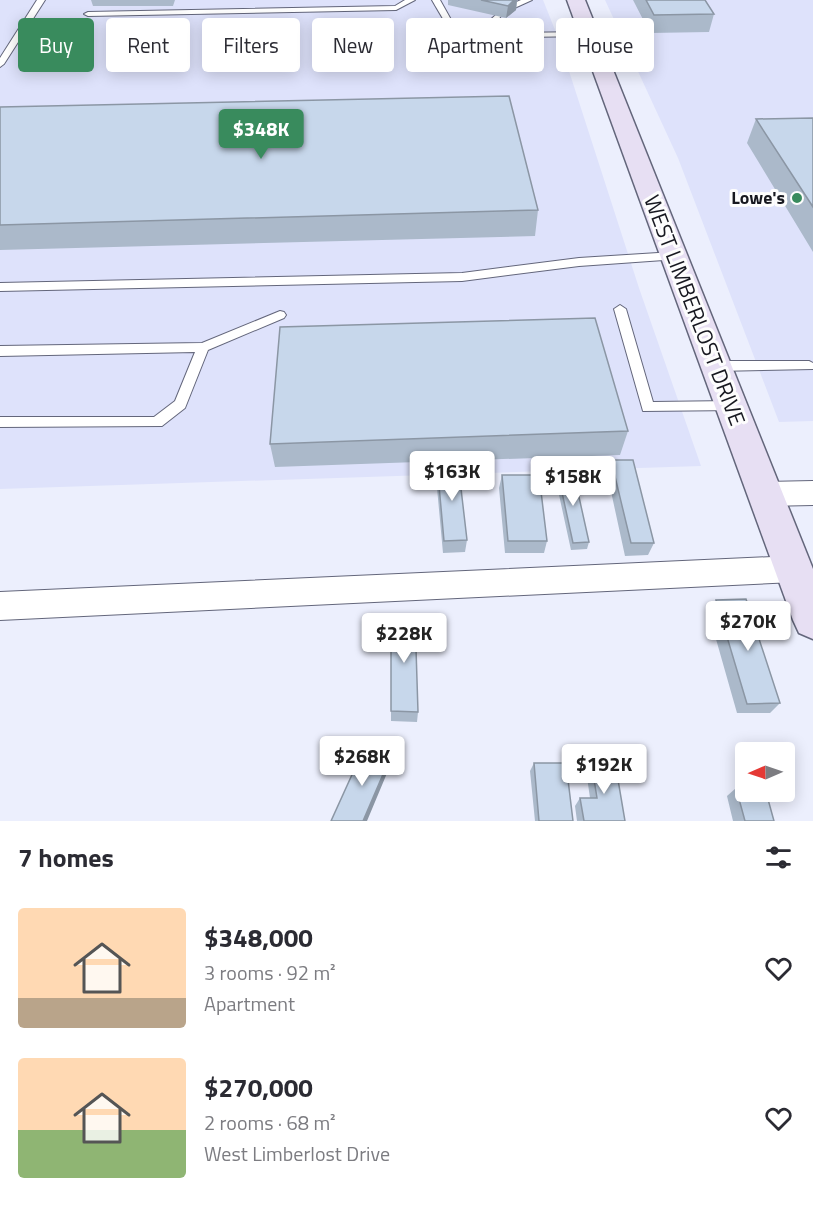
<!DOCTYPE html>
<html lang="en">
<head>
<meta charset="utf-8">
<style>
  :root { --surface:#fff; --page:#f7f7f7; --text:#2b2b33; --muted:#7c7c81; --accent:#398b5d }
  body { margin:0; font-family:"Titillium Web",sans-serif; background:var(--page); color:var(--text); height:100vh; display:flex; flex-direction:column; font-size:22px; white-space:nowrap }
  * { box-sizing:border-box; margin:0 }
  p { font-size:20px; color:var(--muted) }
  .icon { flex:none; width:33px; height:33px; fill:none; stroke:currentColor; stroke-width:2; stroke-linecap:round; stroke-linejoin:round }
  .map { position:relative; height:821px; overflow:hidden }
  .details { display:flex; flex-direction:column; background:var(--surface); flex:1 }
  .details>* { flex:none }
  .hud { position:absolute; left:18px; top:18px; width:777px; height:54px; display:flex; gap:12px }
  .needle { width:39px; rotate:268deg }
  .fabs { position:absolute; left:735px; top:742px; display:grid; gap:12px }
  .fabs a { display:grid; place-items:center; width:60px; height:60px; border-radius:6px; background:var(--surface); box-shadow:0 3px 15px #0003; font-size:30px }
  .price { position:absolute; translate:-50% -51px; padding:0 14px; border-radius:6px; background:#fff; color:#222; font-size:20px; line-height:39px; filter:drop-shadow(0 2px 3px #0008) }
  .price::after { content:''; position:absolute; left:50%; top:36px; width:18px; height:14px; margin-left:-9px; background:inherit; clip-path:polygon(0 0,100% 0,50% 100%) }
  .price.active { background:var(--accent); color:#fff }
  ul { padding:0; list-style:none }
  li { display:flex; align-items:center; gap:18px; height:150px; padding:0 18px }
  li span { display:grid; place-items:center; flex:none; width:168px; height:120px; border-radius:6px; color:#555 }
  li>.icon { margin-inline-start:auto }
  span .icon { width:72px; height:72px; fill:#fffc; stroke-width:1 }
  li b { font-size:26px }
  h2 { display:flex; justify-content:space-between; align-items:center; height:72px; padding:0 18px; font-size:26px }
  .chip { padding:0 21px; border-radius:6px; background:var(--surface); box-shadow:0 3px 15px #0003; font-size:21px; line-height:54px }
  .chip.active { background:var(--accent); color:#fff }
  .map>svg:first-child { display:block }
  .built { fill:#dee2fb }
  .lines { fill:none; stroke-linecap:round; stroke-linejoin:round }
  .lane-casing { stroke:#63667b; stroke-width:2 }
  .street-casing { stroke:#63667b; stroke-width:2 }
  .secondary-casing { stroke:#63667b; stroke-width:3 }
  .lane { fill:#fff; fill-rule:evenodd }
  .street { fill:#fff; fill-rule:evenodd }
  .secondary { fill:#e7dff3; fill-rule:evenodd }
  .wall { fill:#abb9ca }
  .shaded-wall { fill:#8b96a4 }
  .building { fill:#c7d7eb; stroke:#8b96a4; stroke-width:1.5 }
  .poi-dot { fill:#398b5d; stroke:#fdfdfd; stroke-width:2 }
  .labels { text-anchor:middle; stroke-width:6; stroke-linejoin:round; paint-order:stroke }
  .far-poi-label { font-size:18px; font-weight:bold; fill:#171820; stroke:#fdfdfd; text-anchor:end }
  .street-label { font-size:22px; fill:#171820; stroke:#fdfdfd }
</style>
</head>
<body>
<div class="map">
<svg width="813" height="821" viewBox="0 0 813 821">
  <rect width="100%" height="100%" fill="#eceffd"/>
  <!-- built -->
  <path class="built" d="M0,0H543L559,40L639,288L701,466L0,489Z
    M605,0H813V421L779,422L678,158Z"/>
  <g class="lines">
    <defs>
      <path id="lane" d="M37,0H45L4,64L0,67V58Z
        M405,0H415L396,10L88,16L84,14L88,12L395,6Z
        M432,0H440L459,34L492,33L489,21L497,14L501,16L497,21L500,33L589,32L593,34L589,36L456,38C453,36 436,7 432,0Z
        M521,0H532L510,10L503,8Z
        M674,252L680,256L678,259L579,266L462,281L0,291V283L462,273L579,258Z
        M620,305L626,309L653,402L732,401L737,402L739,406L737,410L643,411L614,309Z
        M280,311L284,312L286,315L284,318L208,350L185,408L162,426L0,427V417H154L175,401L195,352L0,356V346L202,343Z
        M716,361H809L813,363V369L716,371L710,366Z"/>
      <path id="street" d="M813,481V505L765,506L755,502L751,494L755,486L765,482Z
        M794,556L805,560L809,569L805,578L794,582L0,620V592Z"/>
      <path id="secondary" d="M567,0H585L813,569V639L799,633L793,620Z"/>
    </defs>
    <!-- lane casing -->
    <use href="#lane" class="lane-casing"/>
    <!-- street casing -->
    <use href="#street" class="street-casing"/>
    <!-- secondary casing -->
    <use href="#secondary" class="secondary-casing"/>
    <!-- lane -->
    <use href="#lane" class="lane"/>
    <!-- street -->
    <use href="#street" class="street"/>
    <!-- secondary -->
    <use href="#secondary" class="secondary"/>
  </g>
  <!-- wall -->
  <path class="wall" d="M91,0H175L173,6H93Z
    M448,0H517L516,10L506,18L448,5Z
    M633,0H705L714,14L709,32L650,33Z
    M0,107L538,210L535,236L0,250Z
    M813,118V252L747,143L756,119Z
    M628,431L620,455L275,467L270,444Z
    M611,460L654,543L648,555L625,556L607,473Z
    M437,463L467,540L465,552L443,553L436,477Z
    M558,474L589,542L587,549L571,550L556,481Z
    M502,475L547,541L544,553H505L499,488Z
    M716,600L780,703L770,713H737L708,611Z
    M391,711L418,712L417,722L391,721Z
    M591,761L625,821H577L575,806L580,798H590L586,770Z
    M534,763L573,821H535L530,771Z
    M736,788L774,821H733L727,796Z"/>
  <!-- shaded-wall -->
  <path class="shaded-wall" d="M514,0H517L516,10L506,18L508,6Z
    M390,758V766L367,821H363Z"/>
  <!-- building -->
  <path class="building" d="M481,0H514L508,6Z
    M646,0H705L714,14L654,15Z
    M509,96L538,210L0,225V107Z
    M813,118V207L756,119Z
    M595,318L628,431L270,444L280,327Z
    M611,460H633L654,543H631Z
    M437,463H458L467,540L444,541Z
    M573,470L589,542L573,543L558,474Z
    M502,475H539L547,541H508Z
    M746,599L780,703L747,704L716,600Z
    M391,614L415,617L418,712L391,711Z
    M365,746L390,758L363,821H331Z
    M591,761L615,762L625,821H584L580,798H597Z
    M534,763H566L573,821H539Z
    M736,788H746V792H766L774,821H745Z"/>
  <!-- markers -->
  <circle class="poi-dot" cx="797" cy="198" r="6"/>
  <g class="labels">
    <!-- far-poi labels -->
    <g class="far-poi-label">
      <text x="785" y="204">Lowe's</text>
    </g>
    <!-- street labels -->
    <g class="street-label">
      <text transform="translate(695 310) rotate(69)" y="8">WEST LIMBERLOST DRIVE</text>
    </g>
  </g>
</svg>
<div class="fabs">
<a><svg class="needle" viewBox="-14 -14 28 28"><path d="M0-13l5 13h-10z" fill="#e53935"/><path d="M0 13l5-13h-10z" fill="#7c7c81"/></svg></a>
</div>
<b class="price active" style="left:261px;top:160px">$348K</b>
<b class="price" style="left:452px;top:502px">$163K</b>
<b class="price" style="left:573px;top:507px">$158K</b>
<b class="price" style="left:748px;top:652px">$270K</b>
<b class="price" style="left:404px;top:664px">$228K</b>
<b class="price" style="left:362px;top:787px">$268K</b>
<b class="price" style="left:604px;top:795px">$192K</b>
<div class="hud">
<a class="chip active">Buy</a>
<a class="chip">Rent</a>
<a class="chip">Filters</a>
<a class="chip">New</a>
<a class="chip">Apartment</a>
<a class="chip">House</a>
</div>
</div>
<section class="details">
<h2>7 homes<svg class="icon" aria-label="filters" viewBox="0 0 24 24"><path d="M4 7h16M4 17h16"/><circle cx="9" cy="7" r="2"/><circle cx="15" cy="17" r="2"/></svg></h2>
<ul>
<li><span style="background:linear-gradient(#ffd9b3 75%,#b9a48a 0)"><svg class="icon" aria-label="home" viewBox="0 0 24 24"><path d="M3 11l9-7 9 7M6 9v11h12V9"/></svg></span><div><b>$348,000</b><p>3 rooms · 92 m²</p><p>Apartment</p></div><svg class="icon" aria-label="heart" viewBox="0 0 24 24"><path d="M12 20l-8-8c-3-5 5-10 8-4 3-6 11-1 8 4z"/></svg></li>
<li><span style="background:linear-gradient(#ffd9b3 60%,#8fb573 0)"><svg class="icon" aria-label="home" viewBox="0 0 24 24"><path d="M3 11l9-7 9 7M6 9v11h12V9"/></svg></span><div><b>$270,000</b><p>2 rooms · 68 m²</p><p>West Limberlost Drive</p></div><svg class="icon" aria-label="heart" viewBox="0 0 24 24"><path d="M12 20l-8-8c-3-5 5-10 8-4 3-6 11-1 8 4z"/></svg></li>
</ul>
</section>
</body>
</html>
